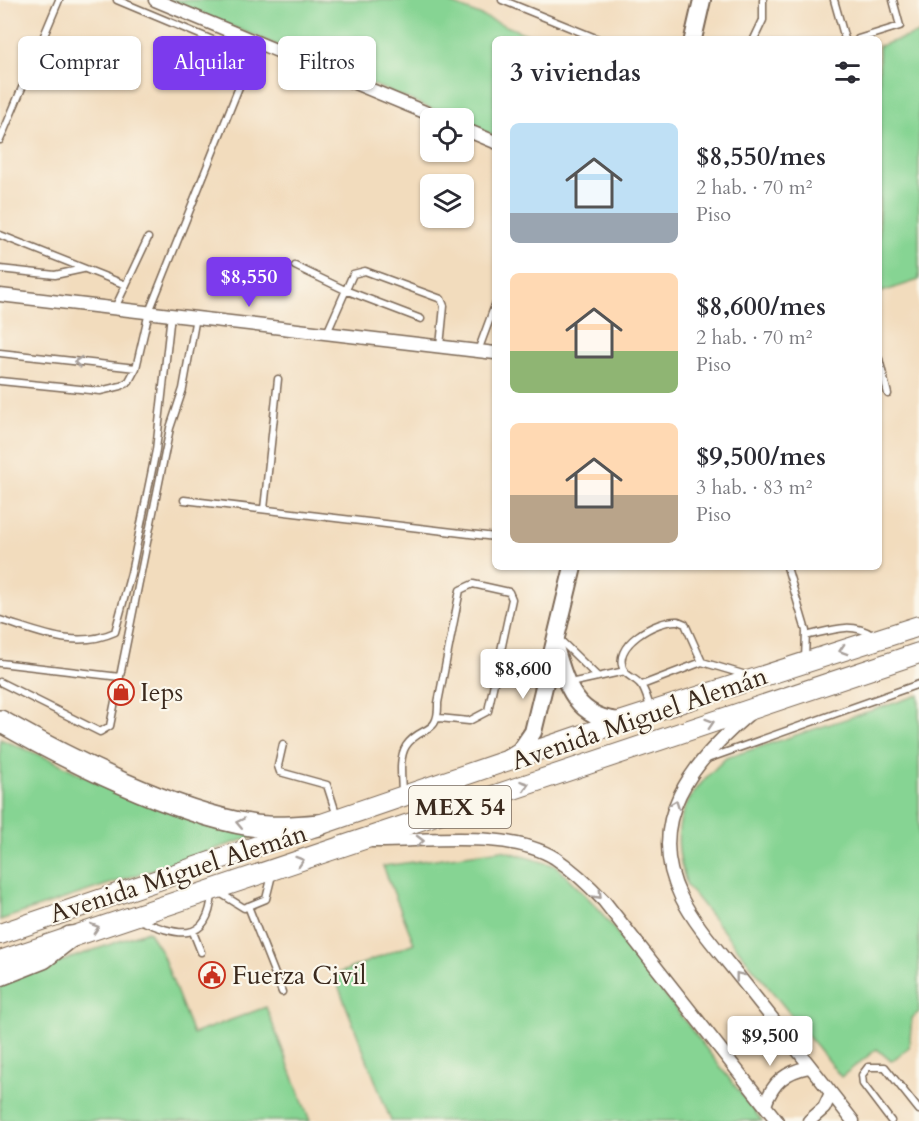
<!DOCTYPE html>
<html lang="es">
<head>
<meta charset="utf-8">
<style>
  :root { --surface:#fff; --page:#f7f7f7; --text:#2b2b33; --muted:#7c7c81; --accent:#7c3aed }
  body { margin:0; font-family:Cardo,serif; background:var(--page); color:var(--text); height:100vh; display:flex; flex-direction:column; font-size:22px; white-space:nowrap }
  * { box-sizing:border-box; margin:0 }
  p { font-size:20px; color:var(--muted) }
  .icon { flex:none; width:33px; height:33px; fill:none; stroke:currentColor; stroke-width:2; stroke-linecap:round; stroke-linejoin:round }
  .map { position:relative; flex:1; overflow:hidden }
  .details { position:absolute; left:492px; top:36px; width:390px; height:534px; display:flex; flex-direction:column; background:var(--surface); border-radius:9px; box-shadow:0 2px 4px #0004 }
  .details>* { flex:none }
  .top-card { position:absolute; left:18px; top:36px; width:384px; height:54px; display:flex; gap:12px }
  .fabs { position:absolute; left:420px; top:108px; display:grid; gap:12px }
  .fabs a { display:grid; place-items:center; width:54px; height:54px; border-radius:9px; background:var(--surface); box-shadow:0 2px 4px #0004; font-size:30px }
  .price { position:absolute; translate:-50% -51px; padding:0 14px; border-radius:6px; background:#fff; color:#222; font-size:20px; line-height:39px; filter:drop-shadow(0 2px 3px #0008) }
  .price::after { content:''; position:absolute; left:50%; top:36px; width:18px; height:14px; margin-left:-9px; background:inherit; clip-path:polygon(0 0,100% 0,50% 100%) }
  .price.current { background:var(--accent); color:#fff }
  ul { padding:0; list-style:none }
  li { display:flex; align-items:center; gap:18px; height:150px; padding:0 18px }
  li span { display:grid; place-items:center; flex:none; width:168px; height:120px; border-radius:9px; color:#555 }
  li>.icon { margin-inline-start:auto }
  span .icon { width:72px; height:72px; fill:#fffc; stroke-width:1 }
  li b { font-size:26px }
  h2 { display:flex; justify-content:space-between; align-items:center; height:72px; padding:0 18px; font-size:26px }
  .chip { padding:0 21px; border-radius:9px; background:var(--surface); box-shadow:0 2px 4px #0004; font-size:21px; line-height:54px }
  .chip.current { background:var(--accent); color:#fff }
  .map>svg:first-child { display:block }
  .green { fill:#86d493; stroke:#607f58; stroke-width:1.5 }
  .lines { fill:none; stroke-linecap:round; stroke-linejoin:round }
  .service-casing { stroke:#7b6856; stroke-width:9 }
  .minor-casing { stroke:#7b6856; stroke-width:15 }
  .secondary-casing { stroke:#7b6856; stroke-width:20 }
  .trunk-casing { stroke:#7b6856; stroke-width:22 }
  .motorway-casing { stroke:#7b6856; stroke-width:24 }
  .service { stroke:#fff; stroke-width:6 }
  .minor { stroke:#fff; stroke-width:12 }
  .secondary { stroke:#fff; stroke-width:16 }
  .trunk { stroke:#fff; stroke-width:20 }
  .motorway { stroke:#fff; stroke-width:21 }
  .oneway { stroke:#a79f9a }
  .labels { text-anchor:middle; stroke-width:4.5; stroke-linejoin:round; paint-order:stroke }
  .shield { fill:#fbf7ec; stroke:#75685c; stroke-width:1.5 }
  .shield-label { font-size:24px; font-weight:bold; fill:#3b2a1e }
  .poi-label { font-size:26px; fill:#3b2a1e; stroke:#fbf7ec; text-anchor:start }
  .street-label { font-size:26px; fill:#3b2a1e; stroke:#fbf7ec }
</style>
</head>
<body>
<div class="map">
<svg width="919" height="1121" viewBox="0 0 919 1121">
  <rect width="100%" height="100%" fill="#fbf7ec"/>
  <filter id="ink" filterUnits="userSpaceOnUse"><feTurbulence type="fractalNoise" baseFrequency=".0167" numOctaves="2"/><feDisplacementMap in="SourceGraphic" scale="12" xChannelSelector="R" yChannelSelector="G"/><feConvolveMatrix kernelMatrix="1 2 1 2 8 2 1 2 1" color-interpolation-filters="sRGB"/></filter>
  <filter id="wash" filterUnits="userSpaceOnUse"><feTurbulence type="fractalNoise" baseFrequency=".008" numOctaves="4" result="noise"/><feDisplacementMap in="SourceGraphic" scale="24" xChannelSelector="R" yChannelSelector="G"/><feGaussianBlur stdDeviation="1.35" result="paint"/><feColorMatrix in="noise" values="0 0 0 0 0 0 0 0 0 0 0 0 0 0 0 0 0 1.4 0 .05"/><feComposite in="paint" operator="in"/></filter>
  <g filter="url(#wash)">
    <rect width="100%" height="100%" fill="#f2dcbd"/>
    <!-- green -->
    <path class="green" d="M168,0H443L538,39H495V136L464,123V118H454Z
      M919,33V280L879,293V46Z
      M919,695V1012L912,1018L909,1048L891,1061L877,1049L841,1077L687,886C668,824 680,801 726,758Z
      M0,739L52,760L131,799L226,830L267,832L0,920Z
      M502,850L556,866L597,907L762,1121H391L334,975L414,943L383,866Z
      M148,931L161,951L193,1034L266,1007L310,1121H0V983Z"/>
  </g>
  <g filter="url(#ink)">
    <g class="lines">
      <defs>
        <path id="service" d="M502,0L598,39
          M834,0L845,39
          M754,39L763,20V0
          M858,39L900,26L893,0
          M0,140L59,0
          M0,235L126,285
          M295,266L345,290L421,319
          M0,269L55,275L83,269
          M115,308L148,238
          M327,333L353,274L365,271L441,299L444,306L440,346
          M478,351L495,305
          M0,353L136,368
          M879,359L888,394
          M0,381L100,391L121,386L129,381L136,368L149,312L243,77V58L234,49L117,0
          M184,500L495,537
          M264,509L278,379
          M787,567L806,631L805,660
          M0,620C40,632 75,650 115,632L131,573L156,450L171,314
          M806,636C829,631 851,621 872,635
          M557,637L598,677
          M0,663L120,677
          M0,682L100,732L110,726L170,428L183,389L196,317
          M570,683L625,671
          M642,685L702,662L746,675
          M651,710C648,702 646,690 640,684C636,679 629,677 625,672C608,646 658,619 678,621L685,624L702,662
          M283,744L278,766L280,772L327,785L337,816
          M707,759L919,684
          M402,794C402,780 398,759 406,746C421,724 439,737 438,703L460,590L473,584L509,592L512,599L488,711L469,721L439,718
          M220,893L244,908L266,899L272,875
          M248,906L282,992
          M139,920C175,934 208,947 212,894
          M193,932L201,952
          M891,1121L863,1084L862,1075L868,1067H885L919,1110"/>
        <path id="minor" d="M155,0L439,118
          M464,129L495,142
          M0,295L495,353
          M749,714C692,762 644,821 681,897C695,925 718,950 737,974C776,1023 815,1072 853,1121
          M372,841C425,842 508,829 555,858C573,870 589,885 604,901L777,1121
          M765,1105C773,1082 785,1072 809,1067
          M809,1121L824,1108L831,1093"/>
        <path id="secondary" d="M693,39L702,0
          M555,647C566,685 576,720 623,721
          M509,758L520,751L533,732L573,567"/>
        <path id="trunk" d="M0,934L623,721L919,626
          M0,961L919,653"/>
        <path id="motorway" d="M0,721C69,760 172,812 250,825C273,829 296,827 319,825
          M0,975L43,958L70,937"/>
      </defs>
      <!-- service casing -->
      <use href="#service" class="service-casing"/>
      <!-- minor casing -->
      <use href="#minor" class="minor-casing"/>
      <!-- secondary casing -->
      <use href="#secondary" class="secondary-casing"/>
      <!-- trunk casing -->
      <use href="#trunk" class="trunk-casing"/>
      <!-- motorway casing -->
      <use href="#motorway" class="motorway-casing"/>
      <!-- service -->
      <use href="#service" class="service"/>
      <!-- minor -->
      <use href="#minor" class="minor"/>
      <!-- secondary -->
      <use href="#secondary" class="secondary"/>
      <!-- trunk -->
      <use href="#trunk" class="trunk"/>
      <!-- motorway -->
      <use href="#motorway" class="motorway"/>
    </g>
    <!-- one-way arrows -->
    <defs><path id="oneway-chevron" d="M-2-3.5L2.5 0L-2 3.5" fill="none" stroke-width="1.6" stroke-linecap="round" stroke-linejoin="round" transform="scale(1.5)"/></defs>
    <g class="oneway">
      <use href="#oneway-chevron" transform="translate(78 362) rotate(-174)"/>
      <use href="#oneway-chevron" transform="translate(843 650) rotate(162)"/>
      <use href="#oneway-chevron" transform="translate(710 723) rotate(-18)"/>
      <use href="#oneway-chevron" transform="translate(525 785) rotate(-19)"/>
      <use href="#oneway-chevron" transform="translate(675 804) rotate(-69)"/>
      <use href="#oneway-chevron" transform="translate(240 823) rotate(-168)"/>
      <use href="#oneway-chevron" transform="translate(420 841) rotate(-1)"/>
      <use href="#oneway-chevron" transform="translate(300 861) rotate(-18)"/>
      <use href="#oneway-chevron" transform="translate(598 895) rotate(46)"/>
      <use href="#oneway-chevron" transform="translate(95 928) rotate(-18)"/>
      <use href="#oneway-chevron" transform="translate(739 976) rotate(-128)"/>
    </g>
  </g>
  <!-- icons -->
  <defs>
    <symbol id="shop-ring" viewBox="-11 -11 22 22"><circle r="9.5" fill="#fbf7ec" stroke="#c8321e" stroke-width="1.5"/><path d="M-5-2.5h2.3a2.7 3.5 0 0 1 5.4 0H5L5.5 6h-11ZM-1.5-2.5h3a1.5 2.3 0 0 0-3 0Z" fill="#c8321e"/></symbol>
    <symbol id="civic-ring" viewBox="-11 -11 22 22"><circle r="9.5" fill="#fbf7ec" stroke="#c8321e" stroke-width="1.5"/><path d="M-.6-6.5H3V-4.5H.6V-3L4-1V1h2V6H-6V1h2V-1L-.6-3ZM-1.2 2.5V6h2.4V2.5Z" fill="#c8321e"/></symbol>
  </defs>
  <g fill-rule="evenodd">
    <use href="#shop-ring" x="106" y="677" width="30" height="30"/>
    <use href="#civic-ring" x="197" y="960" width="30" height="30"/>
  </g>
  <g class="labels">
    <!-- shield labels -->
    <rect class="shield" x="409" y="786" width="102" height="42" rx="4.5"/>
    <g class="shield-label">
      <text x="460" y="815">MEX 54</text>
    </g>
    <!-- poi labels -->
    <g class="poi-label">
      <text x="140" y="701">Ieps</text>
      <text x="232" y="984">Fuerza Civil</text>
    </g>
    <!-- street labels -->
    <g class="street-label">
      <text transform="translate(639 718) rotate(-19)" y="9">Avenida Miguel Alemán</text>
      <text transform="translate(178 873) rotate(-18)" y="9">Avenida Miguel Alemán</text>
    </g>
  </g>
</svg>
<div class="fabs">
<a><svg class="icon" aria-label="locate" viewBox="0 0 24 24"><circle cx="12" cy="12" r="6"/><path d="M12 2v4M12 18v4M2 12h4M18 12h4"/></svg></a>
<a><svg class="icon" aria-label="layers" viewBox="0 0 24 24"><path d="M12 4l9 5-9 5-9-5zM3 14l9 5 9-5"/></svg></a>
</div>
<b class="price current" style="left:249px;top:308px">$8,550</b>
<b class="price" style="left:523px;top:700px">$8,600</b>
<b class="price" style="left:770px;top:1067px">$9,500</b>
<div class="top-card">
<a class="chip">Comprar</a>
<a class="chip current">Alquilar</a>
<a class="chip">Filtros</a>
</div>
<section class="details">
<h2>3 viviendas<svg class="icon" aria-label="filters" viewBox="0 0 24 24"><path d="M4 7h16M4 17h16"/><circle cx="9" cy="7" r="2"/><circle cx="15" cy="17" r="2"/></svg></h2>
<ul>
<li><span style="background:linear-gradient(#bfe0f5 75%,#9aa5b1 0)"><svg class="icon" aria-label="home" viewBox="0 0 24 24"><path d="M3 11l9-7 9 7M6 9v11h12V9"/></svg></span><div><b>$8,550/mes</b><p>2 hab. · 70 m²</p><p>Piso</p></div></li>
<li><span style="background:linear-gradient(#ffd9b3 65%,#8fb573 0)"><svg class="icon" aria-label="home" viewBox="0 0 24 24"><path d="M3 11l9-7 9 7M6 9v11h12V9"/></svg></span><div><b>$8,600/mes</b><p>2 hab. · 70 m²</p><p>Piso</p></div></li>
<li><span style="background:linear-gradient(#ffd9b3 60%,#b9a48a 0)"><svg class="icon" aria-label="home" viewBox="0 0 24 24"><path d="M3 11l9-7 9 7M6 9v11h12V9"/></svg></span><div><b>$9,500/mes</b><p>3 hab. · 83 m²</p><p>Piso</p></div></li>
</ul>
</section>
</div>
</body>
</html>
